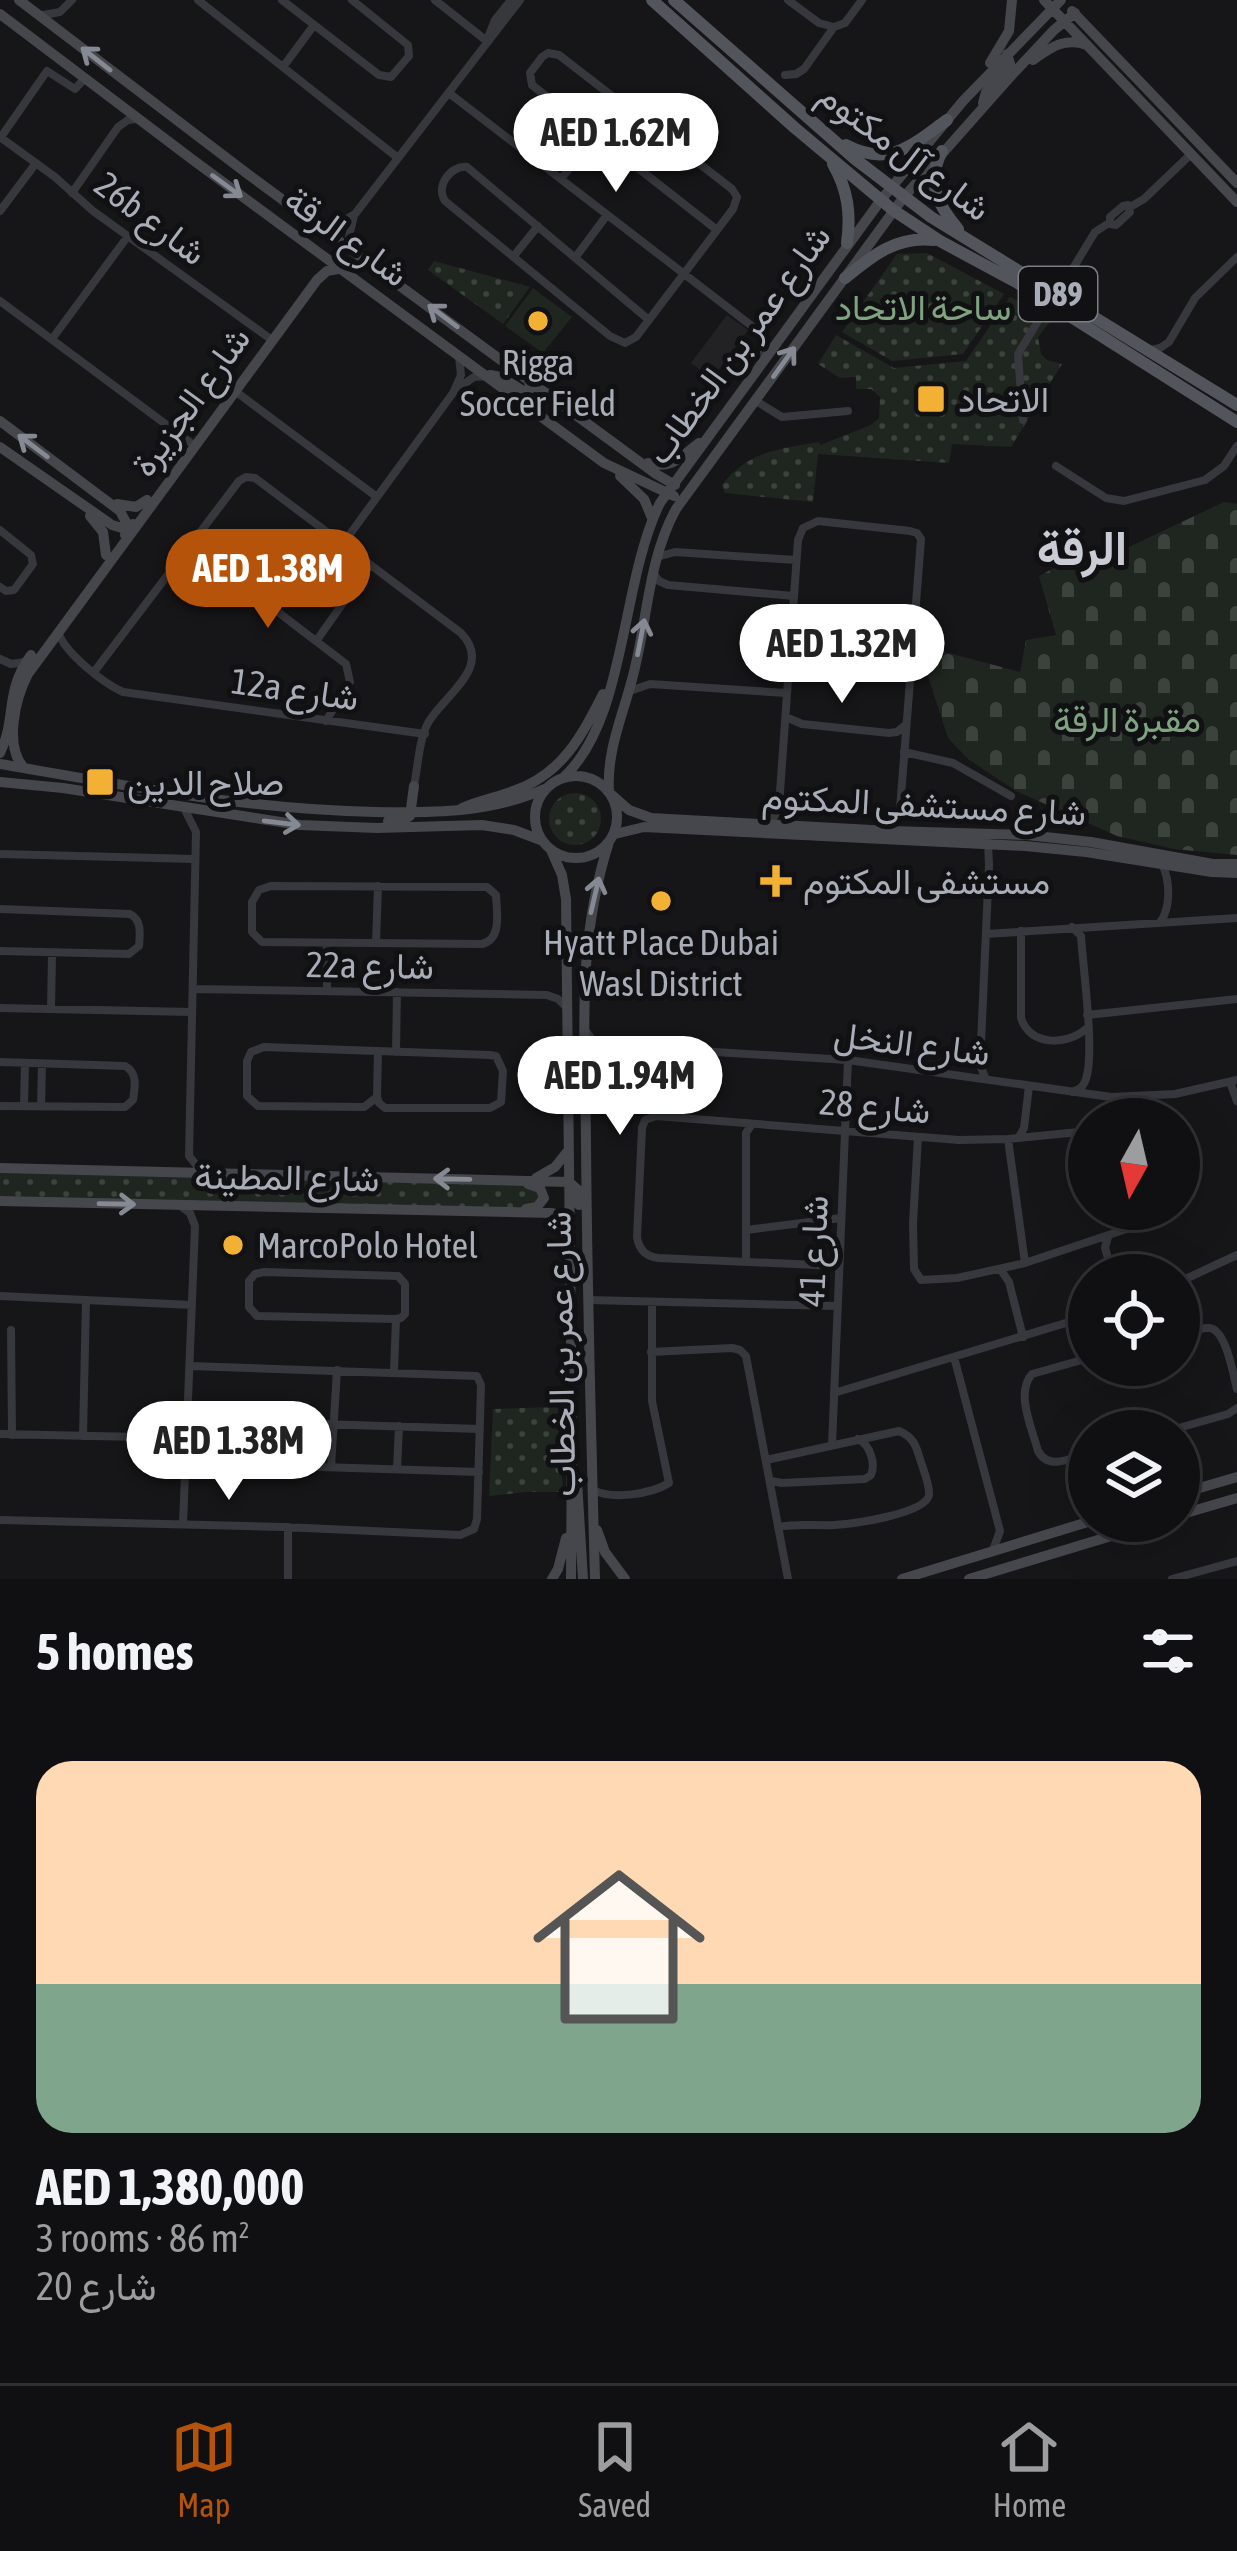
<!DOCTYPE html>
<html lang="en">
<head>
<meta charset="utf-8">
<style>
  :root { --surface:#101012; --page:#1e1e20; --text:#f1f3f6; --muted:#9c9d9f; --line:#303032; --accent:#b45309 }
  body { margin:0; font-family:"Asap Condensed",Vazirmatn,sans-serif; background:var(--page); color:var(--text); height:100vh; display:flex; flex-direction:column; font-size:45px; white-space:nowrap }
  * { box-sizing:border-box; margin:0 }
  p { font-size:39px; color:var(--muted) }
  .icon { flex:none; width:66px; height:66px; fill:none; stroke:currentColor; stroke-width:2; stroke-linecap:round; stroke-linejoin:round }
  .map { position:relative; height:1579px; overflow:hidden }
  .sheet { display:flex; flex-direction:column; background:var(--surface); flex:1 }
  .sheet>* { flex:none }
  .needle { width:78px; rotate:188deg }
  .controls { position:absolute; left:1068px; top:1098px; display:grid; gap:24px }
  .controls a { display:grid; place-items:center; width:132px; height:132px; border-radius:50%; background:var(--surface); box-shadow:0 12px 48px #0002,0 0 0 3px var(--line); font-size:60px }
  .price { position:absolute; translate:-50% -102px; padding:0 27px; border-radius:42px; background:#fff; color:#222; font-size:39px; line-height:78px; filter:drop-shadow(0 3px 6px #0008) }
  .price::after { content:''; position:absolute; left:50%; top:72px; width:36px; height:27px; margin-left:-18px; background:inherit; clip-path:polygon(0 0,100% 0,50% 100%) }
  .price.selected { background:var(--accent); color:#fff }
  ul { padding:0; list-style:none }
  li { display:grid; align-content:center; gap:24px; height:636px; padding:0 36px }
  li span { display:grid; place-items:center; height:372px; border-radius:36px; color:#555 }
  li>.icon { margin-inline-start:auto }
  span .icon { width:216px; height:216px; fill:#fffc; stroke-width:1 }
  li b { font-size:51px }
  h2 { display:flex; justify-content:space-between; align-items:center; height:144px; padding:0 36px; font-size:51px }
  .tabs { display:flex; justify-content:space-around; align-items:center; height:168px; border-top:3px solid var(--line); background:var(--surface); font-size:33px; color:var(--muted) }
  .tabs a { display:grid; justify-items:center; gap:6px }
  .tabs .selected { color:var(--accent) }
  .map>svg:first-child { display:block }
  .built { fill:#222225 }
  .grass { fill:url(#grass-dots) }
  .cemetery { fill:url(#cemetery-stones) }
  .garden { fill:#1e261f }
  .lines { fill:none; stroke-linecap:round; stroke-linejoin:round }
  .street { stroke:#37383d; stroke-width:8 }
  .secondary { stroke:#45474d; stroke-width:10 }
  .primary { stroke:#53555c; stroke-width:12 }
  .oneway { stroke:#858993 }
  .poi-dot { fill:#f2b134; stroke:#111113; stroke-width:4.5 }
  .labels { text-anchor:middle; stroke-width:10; stroke-linejoin:round; paint-order:stroke }
  .shield { fill:#111113; stroke:#7b7e86; stroke-width:3 }
  .shield-label { font-size:33px; font-weight:bold; fill:#a8adb8 }
  .street-label { font-size:36px; fill:#a8adb8; stroke:#111113 }
  .park-label { font-size:36px; fill:#7fa381; stroke:#111113 }
  .poi-label { font-size:36px; fill:#a8adb8; stroke:#111113; text-anchor:start }
  .district-label { font-size:48px; font-weight:bold; fill:#c9ccd4; stroke:#111113 }
</style>
</head>
<body>
<div class="map">
<svg width="1237" height="1579" viewBox="0 0 1237 1579">
  <defs>
    <pattern id="grass-dots" width="8" height="8" patternUnits="userSpaceOnUse" patternTransform="scale(3)"><rect width="8" height="8" fill="#1e261f"/><path d="M2 2h.1M6 6h.1" fill="none" stroke="#3c433d" stroke-width="1.8" stroke-linecap="round"/></pattern>
    <pattern id="cemetery-stones" width="16" height="16" patternUnits="userSpaceOnUse" patternTransform="scale(3)"><rect width="16" height="16" fill="#1e261f"/><path d="M2 7V4a2 2 0 0 1 4 0v3zM10 15v-3a2 2 0 0 1 4 0v3z" fill="#3c433d"/></pattern>
  </defs>
  <rect width="100%" height="100%" fill="#161618"/>
  <!-- built -->
  <path class="built" d="M727,315L748,330L712,379L691,363Z"/>
  <!-- grass -->
  <path class="grass" d="M927,253L1004,294L963,354L892,361L842,332L897,254Z
    M434,261L530,287L503,324L428,270Z
    M1010,297L1020,302L1019,310L1041,324L1044,319L1050,322L1038,337L1041,354L1047,360L1062,364L1011,447L952,444L949,463L818,454L813,502L725,493L722,485C748,451 779,449 819,442L820,445L871,425L879,418L880,397L871,389H856V377L840,378L818,364L836,335L894,368L966,361Z
    M549 819a26 26 0 1 1 52 0a26 26 0 1 1-52 0Z
    M0,1170L541,1180V1209L0,1199Z
    M558,1407L563,1492H526L489,1496L493,1409Z"/>
  <!-- cemetery -->
  <path class="cemetery" d="M1224,502L1237,504V855L1174,849L1117,836L1016,791L968,759L948,738L927,673L926,647L1020,672L1026,640L1056,635L1039,576L1083,553L1091,565Z"/>
  <!-- garden -->
  <path class="garden" d="M533,288L572,317L543,353L505,326Z"/>
  <g class="lines">
    <!-- street -->
    <path class="street" d="M198,0L398,158
      M282,0L379,75L391,77L409,56L408,45L352,0
      M435,0L488,42
      M788,0L819,23L834,27
      M43,15L60,12L72,0
      M489,35L495,20L511,0
      M283,67L314,25
      M785,75L796,74L804,69L834,27L845,23L862,0
      M449,93L757,330L763,344L765,359
      M593,132L618,102
      M0,137L55,177L93,211L272,340
      M1,137L47,71L75,89L85,78
      M561,179L596,135
      M72,193L118,127L128,120L136,119
      M1128,205L1130,212L1116,225L1110,224V217L1123,206Z
      M1130,207L1144,199L1191,154
      M0,211L36,163
      M323,227L335,226L355,214L520,0
      M354,250L349,237L354,215
      M513,257L538,226
      M575,258L607,215
      M1058,293L1095,232L1109,223
      M0,301L195,446
      M649,320L467,167C451,165 435,186 445,201L610,336L625,343L636,337L733,209L737,197L732,189L559,55L548,53L542,57L530,73L532,85L717,230
      M52,339L128,236
      M1151,350L1160,348L1169,342L1195,298L1237,257
      M231,388L377,497
      M458,388L474,377L487,376
      M1009,393H1023
      M756,401L782,417L848,411
      M1023,420L1018,354L1049,303
      M1056,466L1106,498L1124,501L1205,480L1224,466L1237,446
      M0,530L31,555L33,564L14,590L6,591L0,587
      M190,545L346,664L350,682L326,721
      M342,545L453,393L461,375L459,357
      M657,557L675,552L796,560
      M653,573L659,581L668,585L794,596
      M58,632C65,653 103,683 123,692L425,734
      M317,640L369,566
      M0,659L11,664L25,662
      M94,672L239,481L246,477L255,478L461,633C494,667 444,695 428,723C418,742 418,770 413,791
      M630,691L650,684L786,693
      M786,717L802,724L889,733L897,732L904,726
      M904,752L953,763L1011,796
      M184,808L196,832L189,1156L202,1172
      M765,824L774,817L779,806L798,540L803,528L818,521L910,531L917,533L921,539L900,809L891,830
      M0,854L195,859
      M271,886L487,887L496,895C497,913 502,939 482,944L262,942L252,932V902L259,890Z
      M0,909L130,914C142,920 140,934 139,946L129,954L0,951
      M1161,921C1171,906 1170,880 1162,864
      M1072,927L1081,936C1083,968 1095,1052 1086,1079C1083,1088 1080,1088 1073,1092
      M1021,931V1018C1030,1046 1066,1046 1086,1029
      M986,934L1237,918
      M376,943L378,886
      M193,989L547,995L558,999L565,1006
      M327,991V943
      M0,1008L192,1012
      M51,1009L52,953
      M1087,1015L1237,999
      M585,1030L594,1042L601,1045L848,1060L1111,1097L1175,1094L1237,1080
      M396,1052L397,992
      M0,1062L125,1066C138,1073 135,1087 133,1100L125,1107L0,1106
      M985,1077L980,1065L989,865L988,842
      M1230,1082L1237,1101
      M377,1097L364,1107L258,1106L247,1096V1061L251,1052L264,1047L490,1055L496,1056L503,1071L501,1102L490,1108H385L379,1103L377,1097L378,1051
      M24,1106L25,1063
      M41,1107L42,1064
      M918,1137L913,1223L914,1269L921,1280L957,1278L1025,1263L1159,1218L1169,1209
      M1019,1137L1024,1128L1029,1086
      M1008,1139L1025,1263
      M182,1207L190,1213L195,1226L183,1524
      M746,1230L841,1218
      M1108,1237L1105,1248L1113,1275
      M746,1262V1133L752,1124
      M839,1266L659,1258C646,1257 639,1250 637,1237L642,1128L645,1120L656,1116L959,1140L1008,1139L1089,1131
      M1001,1270L1009,1282L1023,1337
      M264,1272L398,1276L405,1284V1314L401,1318L396,1319L257,1316L249,1307V1281L255,1274Z
      M1179,1282L1237,1255
      M0,1296L192,1305
      M588,1300L837,1306
      M11,1330L12,1435
      M1179,1335C1187,1332 1200,1327 1209,1328C1226,1329 1233,1374 1237,1389
      M651,1352L732,1348L740,1350L746,1356L788,1579
      M954,1357L1000,1531L993,1550
      M1089,1358L1032,1374C1015,1393 1032,1428 1038,1451C1049,1471 1071,1458 1089,1453
      M394,1371L396,1319
      M834,1393L1089,1316
      M1168,1431L1228,1414L1237,1408
      M0,1434L187,1438
      M83,1436L86,1300
      M832,1445L848,1060
      M766,1460L899,1431C913,1437 916,1445 920,1459C923,1469 930,1485 929,1495C926,1514 852,1524 834,1525C815,1526 797,1523 778,1527
      M331,1467L337,1370
      M397,1469L399,1426
      M479,1472L257,1465L248,1462L244,1452L246,1430L255,1422L480,1429
      M771,1481L782,1483L865,1479L871,1475C876,1463 870,1445 858,1439
      M593,1490C613,1500 651,1494 669,1483L652,1401V1302
      M0,1520L283,1527L460,1535L474,1529L477,1519L481,1385L477,1376L190,1366
      M288,1579V1527
      M1172,1579L1237,1561"/>
    <!-- secondary -->
    <path class="secondary" d="M19,0L249,175L656,474L675,485
      M1044,0L1237,202
      M1072,11L1237,183
      M0,14L193,160L604,463L674,496
      M1033,60C1051,47 1065,37 1087,45
      M990,63L1009,31L1012,0
      M983,103L986,92L1010,64L1007,54
      M490,375L501,377L523,391L530,389L529,381
      M0,421L120,511L128,526L125,535
      M0,447L112,525L122,528L133,524
      M648,463C672,470 681,456 699,443
      M620,476L644,499L652,518
      M117,504L136,507L147,500
      M90,516L103,532L106,555
      M0,753C17,718 4,692 31,655
      M0,764C124,785 249,810 375,812C436,813 491,813 547,788
      M24,768C4,746 15,699 28,674L317,280L327,271L338,269
      M535 817a41 41 0 1 1 82 0a41 41 0 1 1-82 0Z
      M563,778C627,719 620,584 660,503L881,200L963,101L1061,0
      M0,782L63,788L300,825L377,828L482,825L514,830L543,841
      M609,792C606,746 627,707 636,663C648,611 650,556 676,509L903,198L1011,76L1054,30L1075,13
      M612,795L629,810L651,818L890,831L1027,835L1091,842L1213,864H1237
      M462,808C480,800 498,797 516,790C563,773 582,735 603,694
      M388,821H402L410,816L414,786
      M615,834L644,827L1025,846L1086,852L1212,872L1237,873
      M551,850L562,875L566,899L572,1433L571,1579
      M0,1168L569,1182L578,1190L579,1205
      M536,1178L555,1167L567,1152
      M0,1201L552,1213L563,1216L569,1223
      M526,1209L537,1207L544,1198L540,1188L528,1184
      M577,1481L583,1579
      M1179,1494L1237,1477
      M1179,1515L1237,1498
      M597,1530L605,1552L625,1579
      M552,1579L558,1569L566,1538
      M595,1579C591,1433 587,1287 586,1141C585,1035 576,945 609,842
      M902,1579L1091,1521
      M969,1579L1161,1521"/>
    <!-- primary -->
    <path class="primary" d="M652,0L795,128L893,210L940,241L1016,282L1237,422
      M674,0L855,159L931,217L1237,405
      M846,145C890,168 912,145 947,120
      M942,151C926,182 937,204 958,229
      M833,164C848,190 851,214 847,243
      M845,278C873,255 896,236 934,240"/>
  </g>
  <!-- one-way arrows -->
  <defs><path id="oneway-shaft" d="M-6 0H5M1.5-3L5.5 0L1.5 3" fill="none" stroke-width="1.6" stroke-linecap="round" stroke-linejoin="round" transform="scale(3)"/></defs>
  <g class="oneway">
    <use href="#oneway-shaft" transform="translate(96 59) rotate(-142)"/>
    <use href="#oneway-shaft" transform="translate(227 186) rotate(36)"/>
    <use href="#oneway-shaft" transform="translate(443 316) rotate(-143)"/>
    <use href="#oneway-shaft" transform="translate(784 362) rotate(-54)"/>
    <use href="#oneway-shaft" transform="translate(33 446) rotate(-143)"/>
    <use href="#oneway-shaft" transform="translate(641 637) rotate(-79)"/>
    <use href="#oneway-shaft" transform="translate(282 823) rotate(7)"/>
    <use href="#oneway-shaft" transform="translate(595 895) rotate(-77)"/>
    <use href="#oneway-shaft" transform="translate(452 1179) rotate(-179)"/>
    <use href="#oneway-shaft" transform="translate(117 1204) rotate(1)"/>
  </g>
  <!-- markers -->
  <g class="poi-dot">
    <circle cx="538" cy="321" r="12"/>
    <rect x="916" y="384" width="30" height="30" rx="6"/>
    <rect x="85" y="767" width="30" height="30" rx="6"/>
    <path d="M770 863h12v12h12v12h-12v12h-12v-12h-12v-12h12z"/>
    <circle cx="661" cy="901" r="12"/>
    <circle cx="233" cy="1245" r="12"/>
  </g>
  <g class="labels">
    <!-- shield labels -->
    <rect class="shield" x="1019" y="267" width="78" height="54" rx="9"/>
    <g class="shield-label">
      <text x="1058" y="306">D89</text>
    </g>
    <!-- street labels -->
    <g class="street-label">
      <text transform="translate(905 151) rotate(37)" y="13">شارع آل مكتوم</text>
      <text transform="translate(151 218) rotate(37)" y="13">26b شارع</text>
      <text transform="translate(347 236) rotate(36)" y="13">شارع الرقة</text>
      <text transform="translate(738 344) rotate(-54)" y="13">شارع عمر بن الخطاب</text>
      <text transform="translate(190 401) rotate(-54)" y="13">شارع الجزيرة</text>
      <text transform="translate(295 689) rotate(8)" y="13">12a شارع</text>
      <text transform="translate(924 804) rotate(3)" y="13">شارع مستشفى المكتوم</text>
      <text transform="translate(370 965) rotate(1)" y="13">22a شارع</text>
      <text transform="translate(912 1043) rotate(7)" y="13">شارع النخل</text>
      <text transform="translate(875 1106) rotate(5)" y="13">شارع 28</text>
      <text transform="translate(287 1177) rotate(1)" y="13">شارع المطينة</text>
      <text transform="translate(813 1251) rotate(-88)" y="13">شارع 41</text>
      <text transform="translate(560 1354) rotate(-91)" y="13">شارع عمر بن الخطاب</text>
    </g>
    <!-- park labels -->
    <g class="park-label">
      <text x="923" y="320">ساحة الاتحاد</text>
      <text x="1127" y="732">مقبرة الرقة</text>
    </g>
    <!-- poi labels -->
    <g class="poi-label">
      <text x="538" y="375" text-anchor="middle">Rigga<tspan x="538" dy="41">Soccer Field</tspan></text>
      <text x="958" y="412">الاتحاد</text>
      <text x="127" y="795">صلاح الدين</text>
      <text x="803" y="894">مستشفى المكتوم</text>
      <text x="661" y="955" text-anchor="middle">Hyatt Place Dubai<tspan x="661" dy="41">Wasl District</tspan></text>
      <text x="257" y="1258">MarcoPolo Hotel</text>
    </g>
    <!-- district labels -->
    <g class="district-label">
      <text x="1082" y="565">الرقة</text>
    </g>
  </g>
</svg>
<div class="controls">
<a><svg class="needle" viewBox="-14 -14 28 28"><path d="M0-13l5 13h-10z" fill="#e53935"/><path d="M0 13l5-13h-10z" fill="#9c9d9f"/></svg></a>
<a><svg class="icon" aria-label="locate" viewBox="0 0 24 24"><circle cx="12" cy="12" r="6"/><path d="M12 2v4M12 18v4M2 12h4M18 12h4"/></svg></a>
<a><svg class="icon" aria-label="layers" viewBox="0 0 24 24"><path d="M12 4l9 5-9 5-9-5zM3 14l9 5 9-5"/></svg></a>
</div>
<b class="price" style="left:616px;top:195px">AED 1.62M</b>
<b class="price selected" style="left:268px;top:631px">AED 1.38M</b>
<b class="price" style="left:842px;top:706px">AED 1.32M</b>
<b class="price" style="left:620px;top:1138px">AED 1.94M</b>
<b class="price" style="left:229px;top:1503px">AED 1.38M</b>
</div>
<section class="sheet">
<h2>5 homes<svg class="icon" aria-label="filters" viewBox="0 0 24 24"><path d="M4 7h16M4 17h16"/><circle cx="9" cy="7" r="2"/><circle cx="15" cy="17" r="2"/></svg></h2>
<ul>
<li><span style="background:linear-gradient(#ffd9b3 60%,#7fa58c 0)"><svg class="icon" aria-label="home" viewBox="0 0 24 24"><path d="M3 11l9-7 9 7M6 9v11h12V9"/></svg></span><div><b>AED 1,380,000</b><p>3 rooms · 86 m²</p><p>شارع 20</p></div></li>
</ul>
</section>
<nav class="tabs">
<a class="selected"><svg class="icon" aria-label="map" viewBox="0 0 24 24"><path d="M3 6l6-2 6 2 6-2v14l-6 2-6-2-6 2zM9 4v14M15 6v14"/></svg>Map</a>
<a><svg class="icon" aria-label="saved" viewBox="0 0 24 24"><path d="M7 4h10v16l-5-4-5 4z"/></svg>Saved</a>
<a><svg class="icon" aria-label="home" viewBox="0 0 24 24"><path d="M3 11l9-7 9 7M6 9v11h12V9"/></svg>Home</a>
</nav>
</body>
</html>
